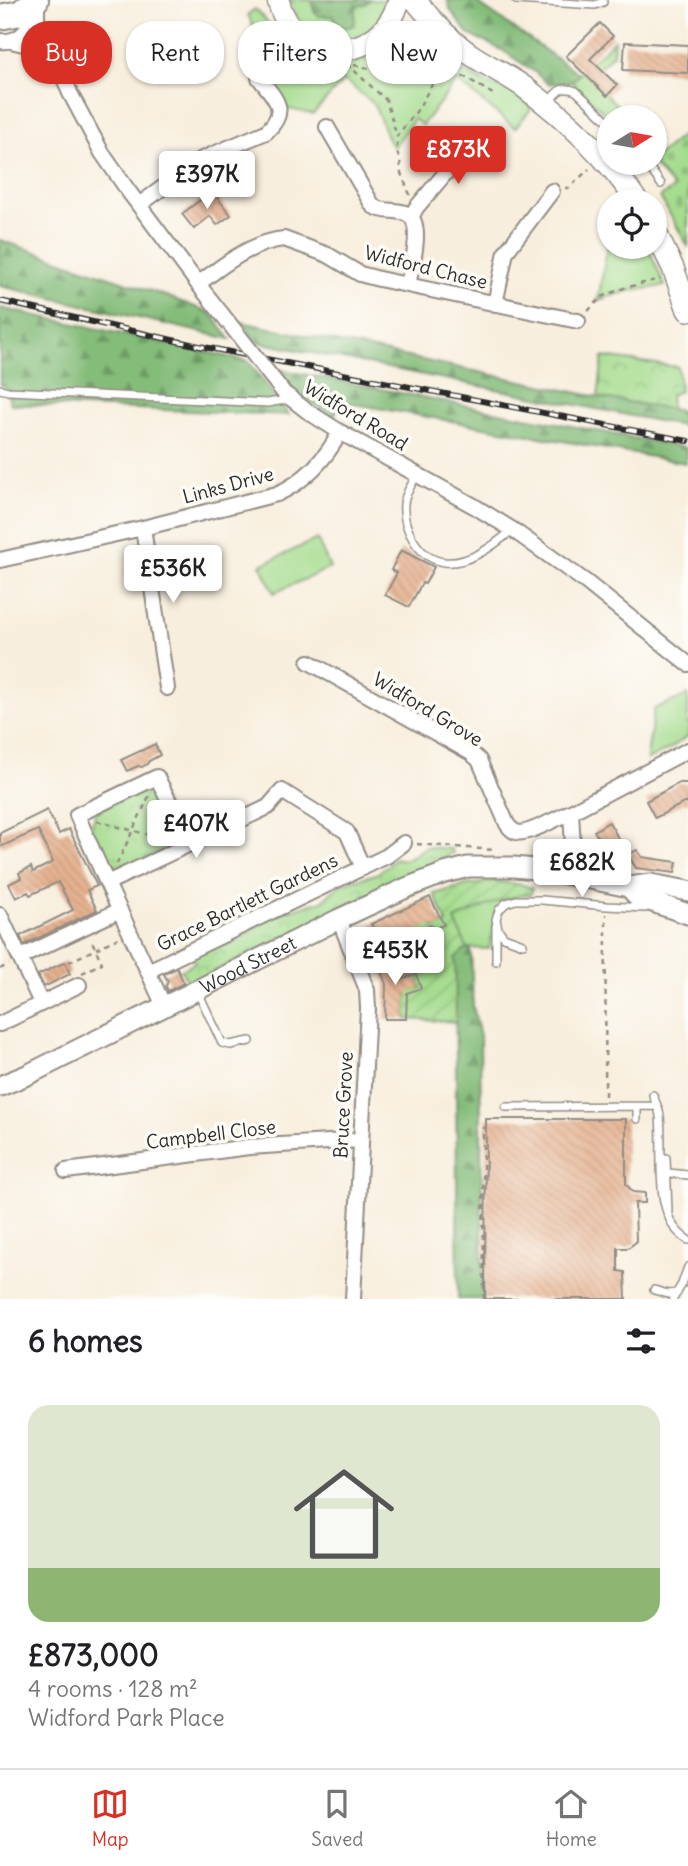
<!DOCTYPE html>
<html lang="en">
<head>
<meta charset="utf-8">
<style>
  :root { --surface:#fff; --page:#f2f2f2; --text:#202124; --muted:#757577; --line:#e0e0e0; --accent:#d93025 }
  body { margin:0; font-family:Delius,sans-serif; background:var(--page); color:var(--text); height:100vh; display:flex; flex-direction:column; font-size:26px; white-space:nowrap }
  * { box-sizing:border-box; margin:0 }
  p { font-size:23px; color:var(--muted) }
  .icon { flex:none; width:38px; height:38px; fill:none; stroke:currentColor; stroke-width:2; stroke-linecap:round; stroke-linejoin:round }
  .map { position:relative; height:1299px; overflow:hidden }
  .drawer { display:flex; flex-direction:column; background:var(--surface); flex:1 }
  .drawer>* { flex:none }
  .guide { position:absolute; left:21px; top:21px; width:648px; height:63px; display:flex; gap:14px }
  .needle { width:46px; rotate:79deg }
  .buttons { position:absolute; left:597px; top:105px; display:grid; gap:14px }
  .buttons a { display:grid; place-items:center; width:70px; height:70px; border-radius:50%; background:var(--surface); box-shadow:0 2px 5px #0004; font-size:35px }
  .price { position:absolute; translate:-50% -60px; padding:0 16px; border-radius:7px; background:#fff; color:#222; font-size:23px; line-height:46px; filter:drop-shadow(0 2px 4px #0008) }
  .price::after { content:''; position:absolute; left:50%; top:42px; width:21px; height:16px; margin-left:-10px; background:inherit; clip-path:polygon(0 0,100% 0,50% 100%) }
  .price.current { background:var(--accent); color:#fff }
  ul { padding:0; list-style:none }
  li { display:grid; align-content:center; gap:14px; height:371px; padding:0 28px }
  li span { display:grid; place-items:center; height:217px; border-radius:21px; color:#555 }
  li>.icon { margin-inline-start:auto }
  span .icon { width:126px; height:126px; fill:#fffc; stroke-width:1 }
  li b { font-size:30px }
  h2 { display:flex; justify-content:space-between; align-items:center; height:84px; padding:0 28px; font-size:30px }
  .tag { padding:0 24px; border-radius:28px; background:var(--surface); box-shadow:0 2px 5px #0004; font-size:24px; line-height:63px }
  .tag.current { background:var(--accent); color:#fff }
  .menu { display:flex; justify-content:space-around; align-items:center; height:98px; border-top:2px solid var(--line); background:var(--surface); font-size:19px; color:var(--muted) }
  .menu a { display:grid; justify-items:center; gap:4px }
  .menu .current { color:var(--accent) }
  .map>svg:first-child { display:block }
  .grass { fill:#a5dc8e; stroke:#68845c; stroke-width:2 }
  .forest { fill:url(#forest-firs); stroke:#587452; stroke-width:2 }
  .cemetery { fill:url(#cemetery-stones); stroke:#68845c; stroke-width:2 }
  .park { fill:url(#park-crowns); stroke:#68845c; stroke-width:2 }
  .garden { fill:url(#garden-furrows); stroke:#68845c; stroke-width:2 }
  .building { fill:url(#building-back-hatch) }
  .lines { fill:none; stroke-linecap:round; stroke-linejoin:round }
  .lane-casing { stroke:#928c84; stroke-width:10 }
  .street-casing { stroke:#928c84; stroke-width:18 }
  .secondary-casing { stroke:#928c84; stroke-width:23 }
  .primary-casing { stroke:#928c84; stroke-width:24 }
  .highway-casing { stroke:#928c84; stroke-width:28 }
  .path { stroke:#928c84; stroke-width:2.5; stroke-dasharray:5 5; stroke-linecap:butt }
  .lane { stroke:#fff; stroke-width:7 }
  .street { stroke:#fff; stroke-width:14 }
  .secondary { stroke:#fff; stroke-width:19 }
  .primary { stroke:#fff; stroke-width:21 }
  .highway { stroke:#fff; stroke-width:24 }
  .rail-casing { stroke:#2b2b2b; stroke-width:6 }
  .rail { stroke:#fdfcf7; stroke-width:3.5; stroke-dasharray:10; stroke-linecap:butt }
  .street-bridge-casing { stroke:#928c84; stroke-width:18; stroke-linecap:butt }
  .street-bridge { stroke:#fff; stroke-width:14 }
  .labels { text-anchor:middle; stroke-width:7; stroke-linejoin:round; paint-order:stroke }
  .street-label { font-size:19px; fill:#2b2b2b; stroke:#fdfcf7 }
</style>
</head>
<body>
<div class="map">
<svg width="688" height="1299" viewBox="0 0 688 1299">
  <defs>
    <pattern id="forest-firs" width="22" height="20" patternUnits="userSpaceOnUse" patternTransform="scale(1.75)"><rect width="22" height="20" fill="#84bc79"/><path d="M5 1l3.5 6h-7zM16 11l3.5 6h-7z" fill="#6c9963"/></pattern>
    <pattern id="cemetery-stones" width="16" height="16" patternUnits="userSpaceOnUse" patternTransform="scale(1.75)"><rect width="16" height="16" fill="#a5dc8e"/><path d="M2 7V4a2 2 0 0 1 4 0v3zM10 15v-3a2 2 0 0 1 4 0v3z" fill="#8ebd7b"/></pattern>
    <pattern id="park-crowns" width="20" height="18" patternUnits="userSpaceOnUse" patternTransform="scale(1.75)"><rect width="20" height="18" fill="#a5dc8e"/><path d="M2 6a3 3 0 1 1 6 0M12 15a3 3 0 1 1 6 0" fill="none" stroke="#8ebd7b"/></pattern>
    <pattern id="garden-furrows" width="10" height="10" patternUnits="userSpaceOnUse" patternTransform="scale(1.75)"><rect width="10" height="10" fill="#a5dc8e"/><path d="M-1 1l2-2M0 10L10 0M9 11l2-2" fill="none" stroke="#8ebd7b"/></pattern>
    <pattern id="building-back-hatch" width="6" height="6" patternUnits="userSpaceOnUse" patternTransform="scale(1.75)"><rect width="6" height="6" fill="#e5b18f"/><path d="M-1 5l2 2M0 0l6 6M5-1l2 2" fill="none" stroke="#c5987c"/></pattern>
  </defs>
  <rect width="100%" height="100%" fill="#fdfcf7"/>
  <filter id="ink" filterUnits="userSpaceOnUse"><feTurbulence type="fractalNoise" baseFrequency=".0143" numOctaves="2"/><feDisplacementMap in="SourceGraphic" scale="14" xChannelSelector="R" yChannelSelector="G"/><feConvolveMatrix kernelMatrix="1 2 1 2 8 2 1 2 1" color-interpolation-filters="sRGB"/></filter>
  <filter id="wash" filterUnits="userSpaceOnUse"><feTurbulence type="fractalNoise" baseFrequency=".00686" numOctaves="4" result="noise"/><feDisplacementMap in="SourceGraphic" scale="28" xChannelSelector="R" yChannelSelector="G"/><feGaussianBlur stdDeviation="1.57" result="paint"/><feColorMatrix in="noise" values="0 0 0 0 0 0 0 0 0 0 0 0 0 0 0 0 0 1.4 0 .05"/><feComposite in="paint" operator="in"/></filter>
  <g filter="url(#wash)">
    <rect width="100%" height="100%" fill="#f8eedd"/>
    <!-- grass -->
    <path class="grass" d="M290,0H389C387,5 386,11 383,16C369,39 339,46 315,35C302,29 294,13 290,0Z
      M255,9C275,26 286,55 313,63C343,72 363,58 391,53C425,48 457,69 486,83C494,86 504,87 511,91C519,95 525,103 532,108L515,128L457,81L422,125L414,119L394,147L389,142L374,104L344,80L313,114L284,108L248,14Z
      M614,40L613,54L589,78L629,117H609L571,82Z
      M609,238V247H648L665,286L629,291L598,300Z
      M317,539L330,568L274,593L261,565Z
      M688,695V736L671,748L648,760L647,757L654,709Z
      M513,896L516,900L506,903L496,919L489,949L467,948L454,920L491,903Z"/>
    <!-- forest -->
    <path class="forest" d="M312,0H370L365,4L357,6C354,11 356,18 354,25C342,30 339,27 333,16H319L314,12Z
      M447,0H473L579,74L571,82L548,84L536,73L502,50L468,34L451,11Z
      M0,240L166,296L211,313L230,339L0,286Z
      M0,308L248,361L289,415L11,404L4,386L0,384Z
      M241,322L598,397L688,412V427L257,342Z
      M277,369L686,448V463L344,402L333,417L293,390Z
      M467,948L471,949L473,1007L480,1036L483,1299H458L455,957Z"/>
    <!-- cemetery -->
    <path class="cemetery" d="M685,133H688V246L660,197L674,188L652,163H654L655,158Z"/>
    <!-- park -->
    <path class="park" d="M603,357L678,367L680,391L670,395L671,409L598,397Z
      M142,789L160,795L177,829L168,848L124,869L105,862L90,831L96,811Z
      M426,847L451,849L453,853L189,984L181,970L195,962L191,954L208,948L234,943L273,915L322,901L341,884L376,874L388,866L395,858C411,863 413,854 426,847Z"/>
    <!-- garden -->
    <path class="garden" d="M495,881L524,885L532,888L531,894C503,897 480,908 455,920L467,948L455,958L456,1022L406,1019L407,991L421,988L416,974L397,981L383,946L431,923L434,928L447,923L434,894L463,886Z"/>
    <g id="blocks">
      <!-- building -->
      <path class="building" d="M600,23L613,36L590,59L617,85L607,96L566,56Z
        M625,42L688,45V73L623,70Z
        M212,191L231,215L217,225L210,216L194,229L182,214Z
        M401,550L434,567L425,584L422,583L409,607L385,595L397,573L391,570Z
        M155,744L160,755L149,761L147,764L142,767L138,766L127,771L121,760Z
        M679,783H688V803H684L655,818L646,801Z
        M47,810L59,834L69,829L97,886L87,890L97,910L24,945L20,936L73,910L58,882L30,895L28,892L16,898L9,884L21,878L19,873L31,867L33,872L53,862L38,830L0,847V833Z
        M609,822L625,850L611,858L594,831Z
        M637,850L642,857L677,862L675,873L636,868L628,855Z
        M430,897L444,925L434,928L431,925L383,946L371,924Z
        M383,946L397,981L416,974L421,988L407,993L406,1019H385L386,984L372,949Z
        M65,962L70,974L44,987L38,975Z
        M177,968L184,983L168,991L166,986L168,981L164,974Z
        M486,1119H626V1184L633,1192L645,1193V1203H635L636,1242L628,1248H618V1271L625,1272L626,1299H485Z"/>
    </g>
  </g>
  <g filter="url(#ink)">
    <use href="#blocks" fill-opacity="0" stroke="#928c84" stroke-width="2"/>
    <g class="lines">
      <defs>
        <path id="lane" d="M516,0L595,5L603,2V0
          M549,102C557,91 562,85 576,91L609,122
          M646,163L661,184
          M0,389L8,391L268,403L290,399
          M417,474C413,483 404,495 404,504C402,528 419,559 444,562C469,565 495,545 512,530
          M523,944L504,937L498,929L496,919L499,910L506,903L516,900H542L607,906L645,908
          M496,961V926
          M197,990L222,1043L230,1045L250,1041
          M653,1095C655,1102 659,1108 660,1116C664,1154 651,1218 688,1240
          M506,1107L657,1106
          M637,1119V1107
          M666,1158L668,1212
          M668,1173L688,1175
          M654,1290L668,1294L677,1293
          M673,1299L682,1284L688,1267"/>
        <path id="street" d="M37,0V17L39,29L55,56L70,93L102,153L129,192L198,284L221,313
          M0,41C21,43 29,29 36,11
          M11,41L44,49L50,58
          M327,127L373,206C384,213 394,209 405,213C426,219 411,269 408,285
          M139,205L202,159L266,132C290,110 275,98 259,78
          M412,216L416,208L459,157
          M198,284C223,265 252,242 284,239L328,255L360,274L379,279L578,321
          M495,304L506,252L552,191
          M284,393L307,411L340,432L474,506L513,530L586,582L688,664
          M143,528L167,688
          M0,560L143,528L277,494C304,482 326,459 340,432
          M309,662L471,753L479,760L507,824C510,828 511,830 516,832C526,836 559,817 571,812
          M573,847L571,812L688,750
          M107,883L77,815L157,777L190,844
          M0,915L41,1003
          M339,919L367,990L368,1008L353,1299
          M21,957L120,910
          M148,971L387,856L404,843
          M164,1006L107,883L268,807L282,791L347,832L363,868
          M0,1024L79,985
          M66,1171L249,1147L360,1140"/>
        <g id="secondary">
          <path d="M629,887L638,897L688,914"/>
          <path id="s1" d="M0,1086L27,1075L339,919L406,888L445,873L468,867H514L546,870L629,887L651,884L688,891"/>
        </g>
        <path id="primary" d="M278,0C294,66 382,66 399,0
          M415,0C432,21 450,41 473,56C490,67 507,75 524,87C567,119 607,157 637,201
          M369,42L384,39H417L457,51
          M654,229L673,268L688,310"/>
        <path id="highway" d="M0,17L20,13L36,0"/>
      </defs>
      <!-- lane casing -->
      <use href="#lane" class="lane-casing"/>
      <!-- street casing -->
      <use href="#street" class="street-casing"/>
      <!-- secondary casing -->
      <use href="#secondary" class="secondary-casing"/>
      <!-- primary casing -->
      <use href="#primary" class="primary-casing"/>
      <!-- highway casing -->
      <use href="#highway" class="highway-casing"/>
      <!-- path -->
      <path class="path" d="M347,64L386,100L397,136
        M354,65L396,74L440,71L465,77L496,96
        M565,188H569L589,169
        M410,195L401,173L400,159L397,152V136L416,112L440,71L441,64
        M588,311L602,297L624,288L660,279
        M97,821L168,840
        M417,844L494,850
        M117,864L150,794
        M69,962L118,938
        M0,969L9,964
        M82,973L102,963L91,939
        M605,1096L606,914
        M484,1299L483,1128H486"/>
      <!-- lane -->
      <use href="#lane" class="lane"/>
      <!-- street -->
      <use href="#street" class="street"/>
      <!-- secondary -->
      <use href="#secondary" class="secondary"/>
      <!-- primary -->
      <use href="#primary" class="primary"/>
      <!-- highway -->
      <use href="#highway" class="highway"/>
      <defs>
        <path id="rail" d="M0,301L199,346L688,441"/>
      </defs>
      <!-- rail casing -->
      <use href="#rail" class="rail-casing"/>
      <!-- rail -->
      <use href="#rail" class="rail"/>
      <defs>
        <path id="street-bridge" d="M221,313L284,393"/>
      </defs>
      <!-- street-bridge casing -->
      <use href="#street-bridge" class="street-bridge-casing"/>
      <!-- street-bridge -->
      <use href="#street-bridge" class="street-bridge"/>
    </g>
  </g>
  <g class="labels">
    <!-- street labels -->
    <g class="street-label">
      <text transform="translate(426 267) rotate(14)" y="7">Widford Chase</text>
      <text transform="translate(356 415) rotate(31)" y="7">Widford Road</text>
      <text transform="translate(228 485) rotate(-15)" y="7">Links Drive</text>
      <text transform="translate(428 709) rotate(31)" y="7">Widford Grove</text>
      <text transform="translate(247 902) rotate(-26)" y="7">Grace Bartlett Gardens</text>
      <text dy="7" stroke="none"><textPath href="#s1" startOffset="276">Wood Street</textPath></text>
      <text transform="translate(343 1105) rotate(-87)" y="7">Bruce Grove</text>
      <text transform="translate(211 1134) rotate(-7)" y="7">Campbell Close</text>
    </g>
  </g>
</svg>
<div class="buttons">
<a><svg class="needle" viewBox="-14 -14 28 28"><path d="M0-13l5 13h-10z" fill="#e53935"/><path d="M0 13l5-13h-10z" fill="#757577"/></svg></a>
<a><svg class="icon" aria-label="locate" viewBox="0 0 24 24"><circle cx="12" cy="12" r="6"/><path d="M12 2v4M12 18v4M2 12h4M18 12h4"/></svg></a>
</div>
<b class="price current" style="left:458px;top:186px">£873K</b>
<b class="price" style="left:207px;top:211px">£397K</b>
<b class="price" style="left:173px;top:605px">£536K</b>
<b class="price" style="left:196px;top:860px">£407K</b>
<b class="price" style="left:582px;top:899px">£682K</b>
<b class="price" style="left:395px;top:987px">£453K</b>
<div class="guide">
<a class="tag current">Buy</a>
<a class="tag">Rent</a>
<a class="tag">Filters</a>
<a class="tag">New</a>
</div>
</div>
<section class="drawer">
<h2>6 homes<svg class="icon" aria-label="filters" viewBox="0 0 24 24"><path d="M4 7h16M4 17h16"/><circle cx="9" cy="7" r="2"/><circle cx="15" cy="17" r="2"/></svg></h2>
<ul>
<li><span style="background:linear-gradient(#dfe7d0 75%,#8fb573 0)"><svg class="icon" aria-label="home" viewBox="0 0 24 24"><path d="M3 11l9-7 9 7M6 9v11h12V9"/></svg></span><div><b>£873,000</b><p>4 rooms · 128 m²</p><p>Widford Park Place</p></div></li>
</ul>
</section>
<nav class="menu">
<a class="current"><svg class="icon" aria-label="map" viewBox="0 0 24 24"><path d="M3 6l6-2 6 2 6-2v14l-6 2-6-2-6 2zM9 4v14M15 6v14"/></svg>Map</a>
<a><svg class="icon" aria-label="saved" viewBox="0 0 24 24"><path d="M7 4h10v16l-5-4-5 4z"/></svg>Saved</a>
<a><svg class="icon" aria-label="home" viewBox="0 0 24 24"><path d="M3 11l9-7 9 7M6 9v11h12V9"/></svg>Home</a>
</nav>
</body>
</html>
